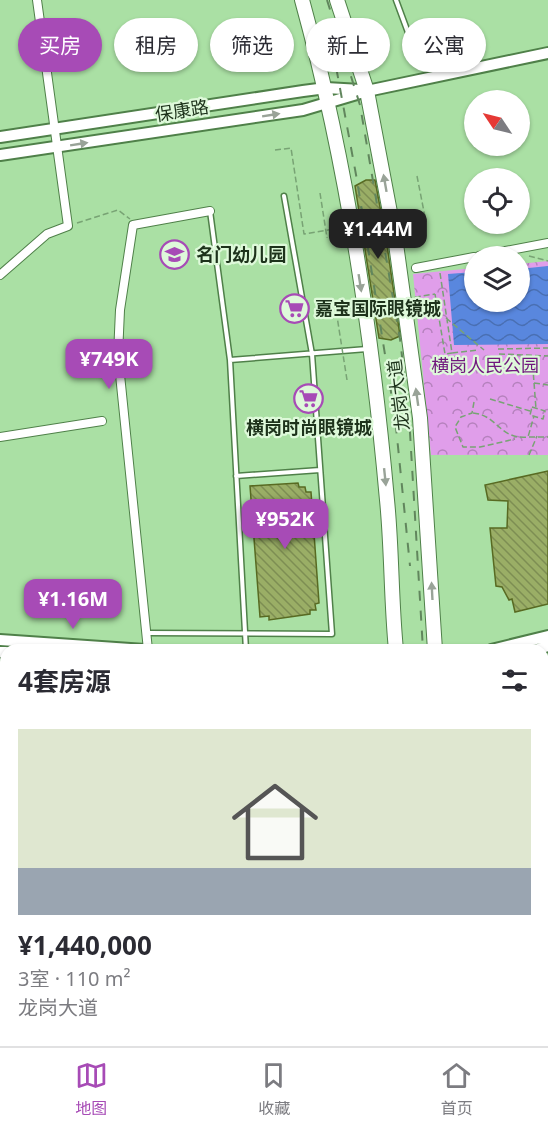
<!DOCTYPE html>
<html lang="zh">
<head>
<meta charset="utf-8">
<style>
  :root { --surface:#fff; --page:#f2f2f3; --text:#2b2b33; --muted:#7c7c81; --line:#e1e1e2; --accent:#a74bb6 }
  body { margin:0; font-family:"Noto Sans","Noto Sans SC",sans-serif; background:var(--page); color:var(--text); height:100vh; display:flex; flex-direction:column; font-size:22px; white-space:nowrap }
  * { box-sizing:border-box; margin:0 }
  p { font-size:20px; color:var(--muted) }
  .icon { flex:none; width:33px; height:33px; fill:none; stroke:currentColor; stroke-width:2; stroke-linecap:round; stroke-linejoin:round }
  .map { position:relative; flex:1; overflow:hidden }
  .panel { position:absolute; left:0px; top:644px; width:549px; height:404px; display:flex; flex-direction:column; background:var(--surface); border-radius:18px 18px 0 0; box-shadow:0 2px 4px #0004 }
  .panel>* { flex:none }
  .top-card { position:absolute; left:18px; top:18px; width:513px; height:54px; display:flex; gap:12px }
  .needle { width:39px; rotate:305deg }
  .controls { position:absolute; left:464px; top:90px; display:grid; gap:12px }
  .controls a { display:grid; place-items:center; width:66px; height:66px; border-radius:50%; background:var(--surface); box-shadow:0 2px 4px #0004; font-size:30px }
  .price { position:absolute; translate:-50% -51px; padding:0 14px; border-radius:12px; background:var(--accent); color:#fff; font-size:20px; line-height:39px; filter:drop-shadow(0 2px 3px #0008) }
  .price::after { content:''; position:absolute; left:50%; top:36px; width:18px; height:14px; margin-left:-9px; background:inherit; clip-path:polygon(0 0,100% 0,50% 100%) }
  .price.selected { background:#222; color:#fff }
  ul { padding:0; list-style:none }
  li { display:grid; align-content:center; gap:12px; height:318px; padding:0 18px }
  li+li { border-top:2px solid var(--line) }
  li span { display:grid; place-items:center; height:186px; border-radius:0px; color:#555 }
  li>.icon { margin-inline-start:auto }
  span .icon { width:108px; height:108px; fill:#fffc; stroke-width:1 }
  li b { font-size:26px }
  h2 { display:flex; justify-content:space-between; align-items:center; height:72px; padding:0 18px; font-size:26px }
  .chip { padding:0 21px; border-radius:27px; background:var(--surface); box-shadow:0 2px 4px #0004; font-size:21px; line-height:54px }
  .chip.selected { background:var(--accent); color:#fff }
  .tabs { display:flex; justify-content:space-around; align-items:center; height:84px; border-top:2px solid var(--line); background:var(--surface); font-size:16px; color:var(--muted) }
  .tabs a { display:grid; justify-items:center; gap:3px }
  .tabs .selected { color:var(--accent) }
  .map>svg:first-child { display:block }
  .forest { fill:url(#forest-crowns) }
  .water { fill:url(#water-waves) }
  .building { fill:url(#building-back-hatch); stroke:#586a22; stroke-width:1.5 }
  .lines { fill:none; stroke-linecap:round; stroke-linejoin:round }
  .lane-casing { stroke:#4f8049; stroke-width:7 }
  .street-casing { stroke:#4f8049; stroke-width:10 }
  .secondary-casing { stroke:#4f8049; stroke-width:14 }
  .highway-casing { stroke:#4f8049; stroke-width:16 }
  .path { stroke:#78a374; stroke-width:1.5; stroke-dasharray:6 3; stroke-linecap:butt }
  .lane { stroke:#fff; stroke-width:4 }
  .street { stroke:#fff; stroke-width:8 }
  .secondary { stroke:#fff; stroke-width:10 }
  .highway { stroke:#fff; stroke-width:14 }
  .rail { stroke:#61865d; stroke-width:2; stroke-dasharray:10 10; stroke-linecap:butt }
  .path-bridge { stroke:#78a374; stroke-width:1.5; stroke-dasharray:6 3; stroke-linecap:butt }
  .oneway { fill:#99a398 }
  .labels { text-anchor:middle; stroke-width:4.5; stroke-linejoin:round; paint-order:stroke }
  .street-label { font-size:18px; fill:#1d321b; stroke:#def9da }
  .poi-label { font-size:18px; font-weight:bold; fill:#1d321b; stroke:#def9da; text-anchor:start }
  .park-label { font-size:18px; fill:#70177d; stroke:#def9da }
</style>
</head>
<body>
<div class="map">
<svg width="548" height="1046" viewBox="0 0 548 1046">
  <defs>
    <pattern id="forest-crowns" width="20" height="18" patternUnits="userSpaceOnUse" patternTransform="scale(1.5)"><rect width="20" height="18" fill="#e09eea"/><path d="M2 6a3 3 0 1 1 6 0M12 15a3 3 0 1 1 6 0" fill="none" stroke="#b581bd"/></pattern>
    <pattern id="water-waves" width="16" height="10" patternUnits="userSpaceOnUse" patternTransform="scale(1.5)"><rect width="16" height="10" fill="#5987de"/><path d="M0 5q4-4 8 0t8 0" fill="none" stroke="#496fb3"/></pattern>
    <pattern id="building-back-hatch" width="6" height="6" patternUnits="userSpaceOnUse" patternTransform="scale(1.5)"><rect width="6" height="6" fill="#9aae66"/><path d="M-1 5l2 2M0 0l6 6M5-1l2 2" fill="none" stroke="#7d8e53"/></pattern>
  </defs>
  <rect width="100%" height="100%" fill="#aae0a4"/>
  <!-- forest -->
  <path class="forest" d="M548,261V455H431L413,274L474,268V302H519V264Z"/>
  <!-- water -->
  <path class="water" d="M548,266V344L454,345L448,274L474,272V302H519V269Z"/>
  <!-- building -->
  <path class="building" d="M366,180H375L387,245L400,336L391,340L379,338L355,186Z
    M548,471V604L515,612L512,599L509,600L502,587L496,586L490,528H507L508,501L488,500L485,485Z
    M298,483L299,487H305L306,492H311L319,603L315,604L316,610H310V614L269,620V616L260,617L250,486Z"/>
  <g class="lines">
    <defs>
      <path id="lane" d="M396,0L413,46
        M210,211L230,360L246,650
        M230,360L367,349
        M236,476L320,470
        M147,633L332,634L312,354L284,196"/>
      <path id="street" d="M479,256L548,243
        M416,268L474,257
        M0,275L47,234L68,226L37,0
        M0,437L102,421
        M148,650L118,355L120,310L133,225L210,211
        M543,809L548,808
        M543,946H548
        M234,1041L235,1046"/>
      <path id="secondary" d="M0,137L303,91L326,88L361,90
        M0,155L303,110L367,91L548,53
        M0,640L145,650
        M491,650L548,636
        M535,650L548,646
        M0,652H6
        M0,904L6,901
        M0,916L6,914"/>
      <path id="highway" d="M302,0C347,163 372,332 387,500C392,550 391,600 396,650
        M337,0L367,91L396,244L420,418L435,650
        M432,1041L433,1046
        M470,1041V1046"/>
    </defs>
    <!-- lane casing -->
    <use href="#lane" class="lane-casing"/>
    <!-- street casing -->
    <use href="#street" class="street-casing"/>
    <!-- secondary casing -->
    <use href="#secondary" class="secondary-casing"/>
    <!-- highway casing -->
    <use href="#highway" class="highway-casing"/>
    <!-- path -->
    <path class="path" d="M417,176L426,222
      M320,193L327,238
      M77,223L118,210L130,219
      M529,256L548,261
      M440,273L452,353L479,350
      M435,294L445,354L452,353
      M446,318L484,350
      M498,349L548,348
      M499,354L548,356
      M532,356L536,409
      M534,383L548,385
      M490,399L530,411
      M474,402L472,413L461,417L455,427L463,447H480L515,439
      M532,407L545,411L543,419L530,415Z
      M473,413C498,415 499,440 528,437L534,416
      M529,437H548
      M529,455L537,436"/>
    <!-- lane -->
    <use href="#lane" class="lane"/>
    <!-- street -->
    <use href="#street" class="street"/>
    <!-- secondary -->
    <use href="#secondary" class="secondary"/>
    <!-- highway -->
    <use href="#highway" class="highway"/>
    <!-- rail -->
    <path class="rail" d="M327,0L360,105L400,339L409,416L423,650
      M329,29L357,180L395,417L410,566
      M454,1041V1046"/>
    <!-- path-bridge -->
    <path class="path-bridge" d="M275,150L291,148L304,234L424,214
      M397,300L435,294
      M347,380L336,310L373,304"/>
  </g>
  <!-- one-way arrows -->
  <defs><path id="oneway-solid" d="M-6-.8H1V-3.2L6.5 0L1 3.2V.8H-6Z" transform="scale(1.5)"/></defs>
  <g class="oneway">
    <use href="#oneway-solid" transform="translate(271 115) rotate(-9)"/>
    <use href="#oneway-solid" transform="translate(79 144) rotate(-9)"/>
    <use href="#oneway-solid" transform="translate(385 183) rotate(-100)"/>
    <use href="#oneway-solid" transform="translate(360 283) rotate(81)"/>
    <use href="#oneway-solid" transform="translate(417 397) rotate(-98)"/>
    <use href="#oneway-solid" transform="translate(385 477) rotate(84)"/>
    <use href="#oneway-solid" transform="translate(432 591) rotate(-93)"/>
  </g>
  <!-- icons -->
  <defs>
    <symbol id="school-ring" viewBox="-11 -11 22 22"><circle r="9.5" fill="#def9da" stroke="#a74bb6" stroke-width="1.5"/><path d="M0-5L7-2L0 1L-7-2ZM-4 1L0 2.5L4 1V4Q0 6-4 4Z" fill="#a74bb6"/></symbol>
    <symbol id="supermarket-ring" viewBox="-11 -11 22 22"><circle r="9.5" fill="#def9da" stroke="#a74bb6" stroke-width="1.5"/><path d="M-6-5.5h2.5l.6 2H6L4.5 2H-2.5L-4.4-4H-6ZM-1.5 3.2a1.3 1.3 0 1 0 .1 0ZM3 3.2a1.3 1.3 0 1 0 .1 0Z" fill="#a74bb6"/></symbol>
  </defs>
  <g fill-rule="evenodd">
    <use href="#school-ring" x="158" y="238" width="33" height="33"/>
    <use href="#supermarket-ring" x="278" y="292" width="33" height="33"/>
    <use href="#supermarket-ring" x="292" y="382" width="33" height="33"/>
  </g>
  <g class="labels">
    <!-- street labels -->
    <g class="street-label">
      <text transform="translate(182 111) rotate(-9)" y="6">保康路</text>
      <text transform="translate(399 395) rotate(-97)" y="6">龙岗大道</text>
    </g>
    <!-- poi labels -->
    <g class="poi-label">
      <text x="196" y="261">名门幼儿园</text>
      <text x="315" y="315">嘉宝国际眼镜城</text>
      <text x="309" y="434" text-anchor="middle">横岗时尚眼镜城</text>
    </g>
    <!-- park labels -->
    <g class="park-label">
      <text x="485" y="372">横岗人民公园</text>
    </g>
  </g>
</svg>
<div class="controls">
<a><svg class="needle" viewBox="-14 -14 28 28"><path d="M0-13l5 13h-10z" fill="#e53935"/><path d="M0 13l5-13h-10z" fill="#7c7c81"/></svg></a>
<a><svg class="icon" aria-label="locate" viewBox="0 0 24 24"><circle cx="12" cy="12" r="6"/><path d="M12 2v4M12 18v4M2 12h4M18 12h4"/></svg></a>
<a><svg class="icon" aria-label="layers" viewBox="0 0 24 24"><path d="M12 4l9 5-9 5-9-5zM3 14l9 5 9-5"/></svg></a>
</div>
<b class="price selected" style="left:378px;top:260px">¥1.44M</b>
<b class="price" style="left:109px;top:390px">¥749K</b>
<b class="price" style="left:285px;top:550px">¥952K</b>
<b class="price" style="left:73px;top:630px">¥1.16M</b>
<div class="top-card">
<a class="chip selected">买房</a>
<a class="chip">租房</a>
<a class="chip">筛选</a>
<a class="chip">新上</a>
<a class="chip">公寓</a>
</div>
<section class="panel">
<h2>4套房源<svg class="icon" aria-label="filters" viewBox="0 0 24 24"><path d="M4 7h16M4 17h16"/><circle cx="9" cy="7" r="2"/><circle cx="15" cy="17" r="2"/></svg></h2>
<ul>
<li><span style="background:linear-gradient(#dfe7d0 75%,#9aa5b1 0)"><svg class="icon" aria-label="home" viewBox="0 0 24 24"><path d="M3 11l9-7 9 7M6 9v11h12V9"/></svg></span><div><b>¥1,440,000</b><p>3室 · 110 m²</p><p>龙岗大道</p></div></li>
</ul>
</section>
</div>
<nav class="tabs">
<a class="selected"><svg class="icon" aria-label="map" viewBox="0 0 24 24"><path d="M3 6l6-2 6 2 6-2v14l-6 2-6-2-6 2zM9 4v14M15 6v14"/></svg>地图</a>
<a><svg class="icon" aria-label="saved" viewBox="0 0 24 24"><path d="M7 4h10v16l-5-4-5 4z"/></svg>收藏</a>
<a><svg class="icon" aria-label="home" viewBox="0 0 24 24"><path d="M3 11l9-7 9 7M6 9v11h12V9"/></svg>首页</a>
</nav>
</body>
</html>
